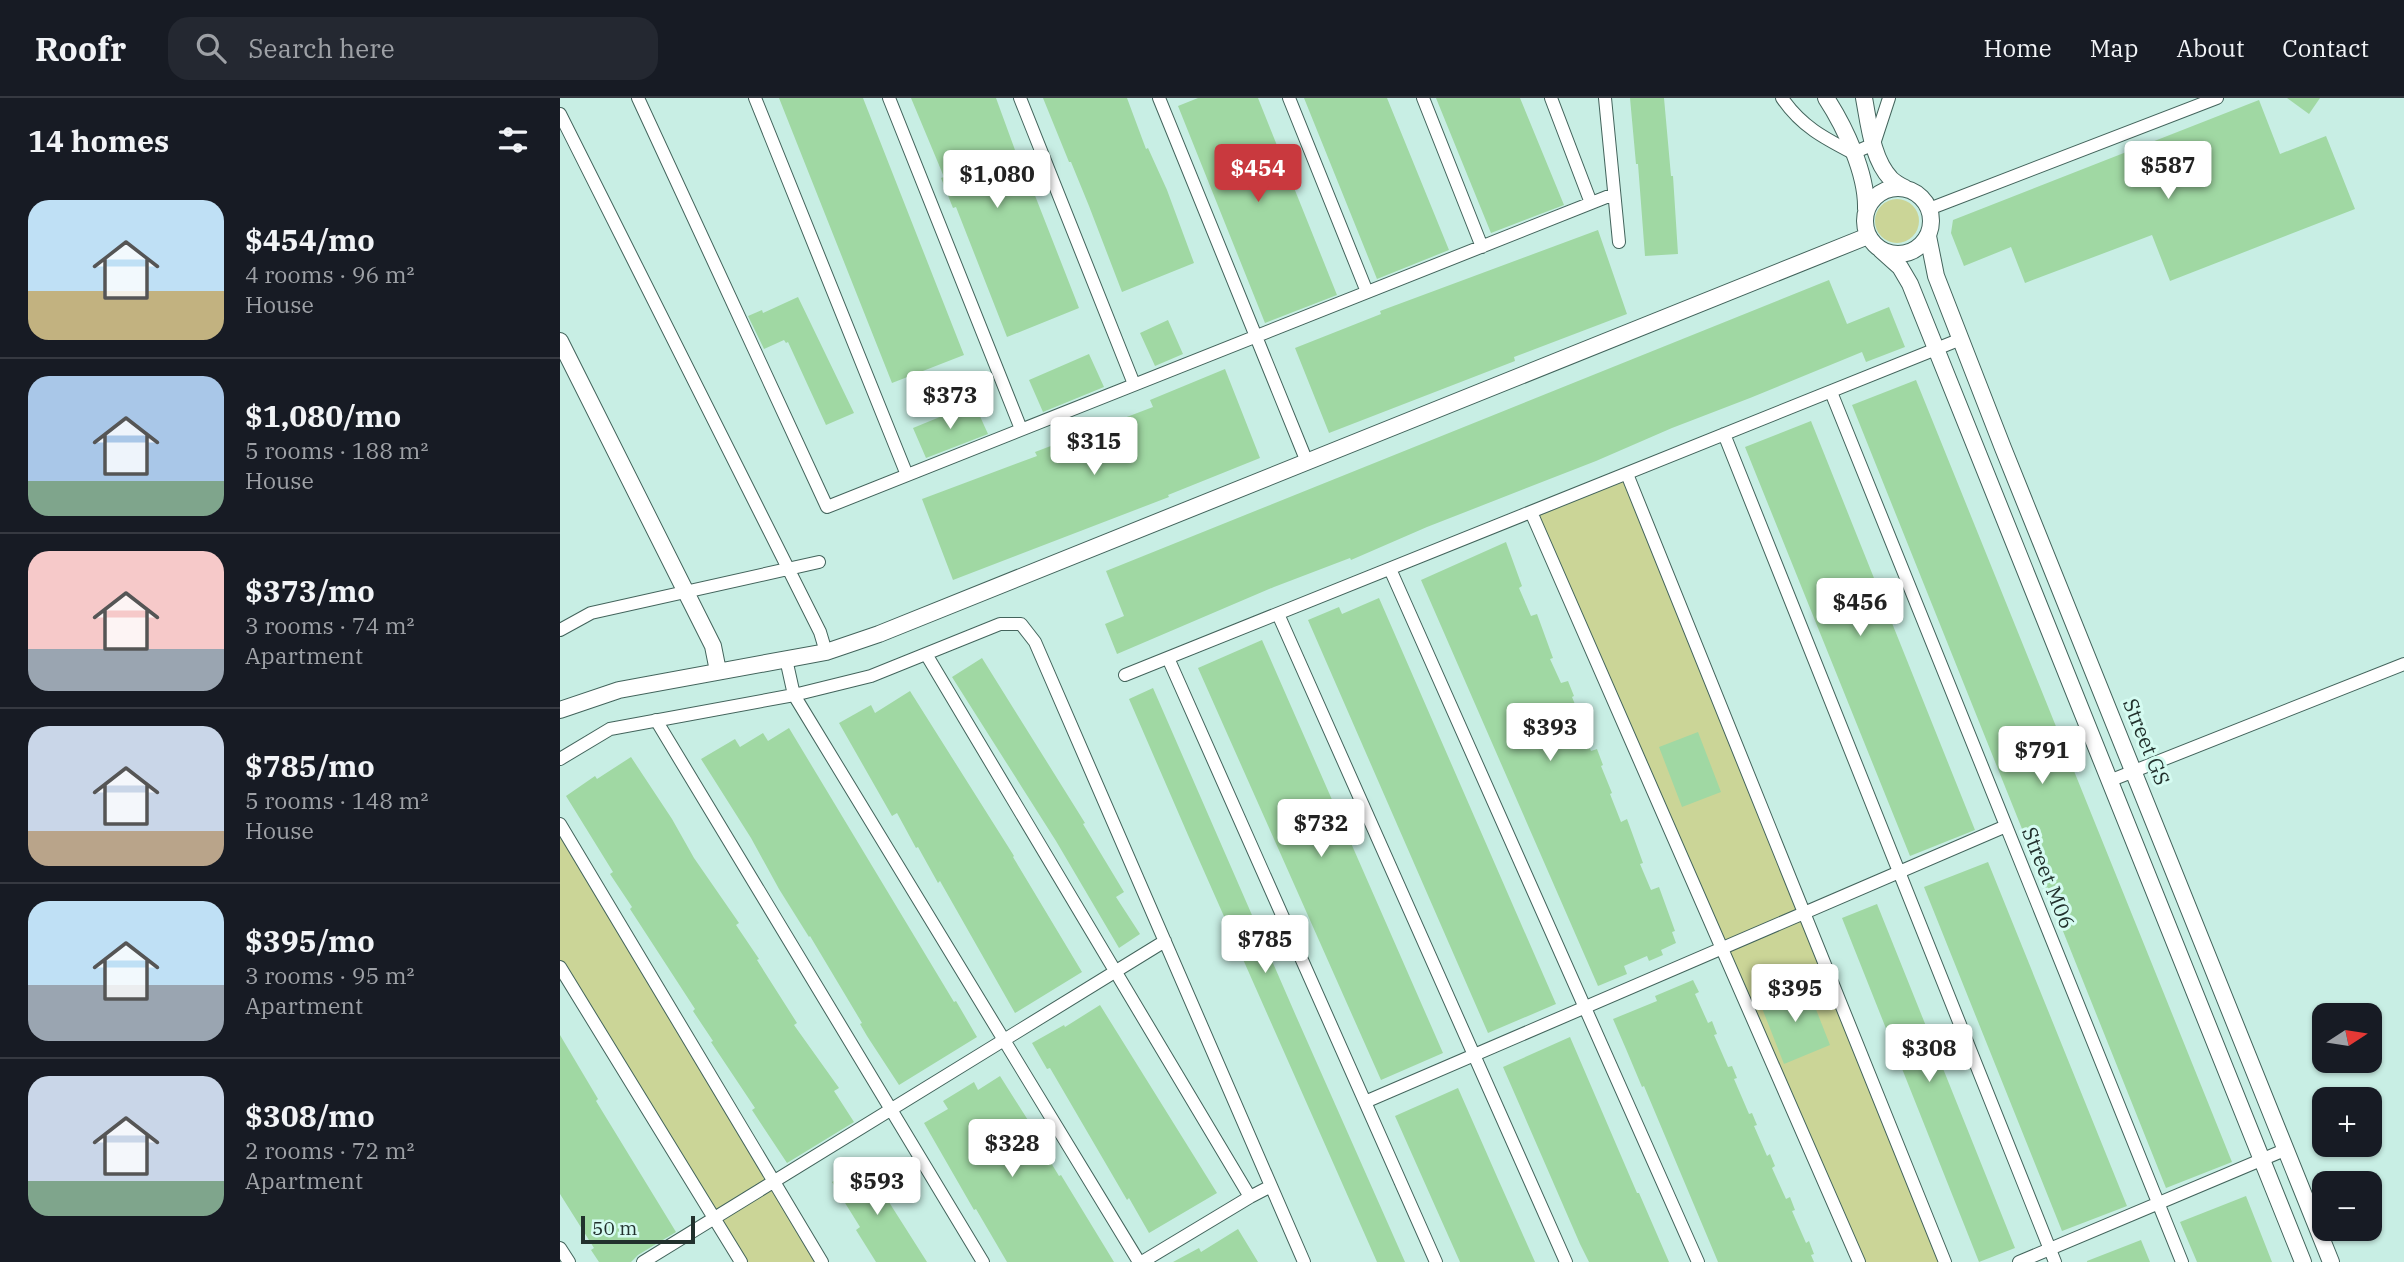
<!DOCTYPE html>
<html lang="en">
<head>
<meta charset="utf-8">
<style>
  :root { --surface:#171b24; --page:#242831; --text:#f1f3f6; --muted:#9ea1a6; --line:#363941; --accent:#c9393e }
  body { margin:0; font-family:"IBM Plex Serif",serif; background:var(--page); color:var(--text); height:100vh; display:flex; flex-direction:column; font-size:26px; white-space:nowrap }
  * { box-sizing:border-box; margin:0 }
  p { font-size:23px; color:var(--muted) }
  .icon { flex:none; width:38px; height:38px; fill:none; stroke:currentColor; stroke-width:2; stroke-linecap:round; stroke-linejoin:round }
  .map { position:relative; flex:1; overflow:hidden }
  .sheet { display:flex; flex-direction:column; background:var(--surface); width:560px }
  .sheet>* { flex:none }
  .needle { width:46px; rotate:78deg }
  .buttons { position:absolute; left:1752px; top:905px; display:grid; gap:14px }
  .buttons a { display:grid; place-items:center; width:70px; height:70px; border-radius:14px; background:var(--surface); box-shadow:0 2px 5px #0004; font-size:35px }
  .scale { position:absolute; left:21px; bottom:18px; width:114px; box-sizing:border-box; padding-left:7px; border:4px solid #22312d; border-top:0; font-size:19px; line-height:24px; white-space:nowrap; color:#22312d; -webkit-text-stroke:5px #d5fbf1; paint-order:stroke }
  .price { position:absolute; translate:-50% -60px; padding:0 16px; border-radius:7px; background:#fff; color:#222; font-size:23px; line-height:46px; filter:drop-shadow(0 2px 4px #0008) }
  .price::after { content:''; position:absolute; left:50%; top:42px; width:21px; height:16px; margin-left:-10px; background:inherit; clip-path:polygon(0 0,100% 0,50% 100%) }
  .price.on { background:var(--accent); color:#fff }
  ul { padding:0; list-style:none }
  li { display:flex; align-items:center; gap:21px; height:175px; padding:0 28px }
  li+li { border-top:2px solid var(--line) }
  li span { display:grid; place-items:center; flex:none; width:196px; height:140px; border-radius:21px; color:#555 }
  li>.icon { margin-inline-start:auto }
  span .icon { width:84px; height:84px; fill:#fffc; stroke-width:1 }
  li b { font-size:30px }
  h2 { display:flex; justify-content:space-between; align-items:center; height:84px; padding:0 28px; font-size:30px }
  header { display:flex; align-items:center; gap:42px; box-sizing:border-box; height:98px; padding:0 35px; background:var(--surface); border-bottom:2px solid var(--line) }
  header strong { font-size:33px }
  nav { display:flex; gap:38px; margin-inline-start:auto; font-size:24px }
  .search { width:490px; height:63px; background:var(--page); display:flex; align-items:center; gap:18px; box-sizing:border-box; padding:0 24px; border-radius:21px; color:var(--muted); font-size:26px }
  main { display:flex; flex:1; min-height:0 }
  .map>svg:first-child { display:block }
  .green { fill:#cbd597 }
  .building { fill:#a0d8a3 }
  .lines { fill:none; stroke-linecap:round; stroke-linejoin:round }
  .minor-casing { stroke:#43645c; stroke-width:14 }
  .tertiary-casing { stroke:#43645c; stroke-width:18 }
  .minor { stroke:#fff; stroke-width:12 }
  .tertiary { stroke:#fff; stroke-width:16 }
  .labels { text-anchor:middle; stroke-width:6; stroke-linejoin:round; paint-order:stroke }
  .street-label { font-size:21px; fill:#22312d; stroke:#d5fbf1 }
</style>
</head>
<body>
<header>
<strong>Roofr</strong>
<div class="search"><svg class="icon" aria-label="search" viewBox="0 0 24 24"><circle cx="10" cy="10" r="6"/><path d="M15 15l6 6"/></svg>Search here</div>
<nav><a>Home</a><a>Map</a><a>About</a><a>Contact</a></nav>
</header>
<main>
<section class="sheet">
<h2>14 homes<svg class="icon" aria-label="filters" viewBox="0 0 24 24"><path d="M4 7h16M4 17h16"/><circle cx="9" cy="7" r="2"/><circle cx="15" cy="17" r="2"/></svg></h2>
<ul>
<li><span style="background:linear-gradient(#bfe0f5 65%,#c2b280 0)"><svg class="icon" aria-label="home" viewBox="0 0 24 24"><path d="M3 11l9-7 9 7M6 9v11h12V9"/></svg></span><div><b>$454/mo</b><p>4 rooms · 96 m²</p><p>House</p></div></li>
<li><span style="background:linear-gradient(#a9c7e8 75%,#7fa58c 0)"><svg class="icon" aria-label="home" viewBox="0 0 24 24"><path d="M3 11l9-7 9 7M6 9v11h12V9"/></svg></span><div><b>$1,080/mo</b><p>5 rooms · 188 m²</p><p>House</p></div></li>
<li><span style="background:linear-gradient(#f6c9c9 70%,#9aa5b1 0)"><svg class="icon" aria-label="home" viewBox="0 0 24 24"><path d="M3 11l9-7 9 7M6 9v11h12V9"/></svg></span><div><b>$373/mo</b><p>3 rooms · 74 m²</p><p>Apartment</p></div></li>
<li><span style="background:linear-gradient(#c9d6e8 75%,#b9a48a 0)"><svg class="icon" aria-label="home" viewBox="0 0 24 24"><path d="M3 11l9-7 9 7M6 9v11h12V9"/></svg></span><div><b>$785/mo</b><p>5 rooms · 148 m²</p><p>House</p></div></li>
<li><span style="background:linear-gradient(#bfe0f5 60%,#9aa5b1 0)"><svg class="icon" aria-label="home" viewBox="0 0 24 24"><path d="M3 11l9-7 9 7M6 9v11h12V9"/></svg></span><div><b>$395/mo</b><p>3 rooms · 95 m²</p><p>Apartment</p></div></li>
<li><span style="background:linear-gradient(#c9d6e8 75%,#7fa58c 0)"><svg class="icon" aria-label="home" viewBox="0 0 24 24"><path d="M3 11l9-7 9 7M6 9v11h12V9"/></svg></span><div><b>$308/mo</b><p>2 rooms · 72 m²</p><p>Apartment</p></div></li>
</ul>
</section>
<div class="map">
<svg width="1844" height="1164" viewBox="0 0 1844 1164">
  <rect width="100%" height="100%" fill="#c8eee4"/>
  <!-- green -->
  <path class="green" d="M1315 123a22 22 0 1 1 44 0a22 22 0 1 1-44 0Z
    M1067,376L1385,1164H1299L971,414Z
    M0,726L262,1164H181L0,869Z"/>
  <!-- building -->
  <path class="building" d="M219,0H303L404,257L332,285Z
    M351,0H436L471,96L474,95L519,210L447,239L396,109L393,110L381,80L384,79Z
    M483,0H567L586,51L588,50L607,92L634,165L562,194L529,108L511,64H509Z
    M638,0H698L777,197L705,225L618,8Z
    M744,0H827L889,152L817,181Z
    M876,0H960L1004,107L931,135Z
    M1070,0H1104L1111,78H1113L1118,156L1085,158L1078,66H1076Z
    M1727,0H1760L1749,16Z
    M1699,2L1720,56L1766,38L1795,111L1610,183L1592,137L1465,185L1451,149L1404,168L1391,135L1393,122Z
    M1038,132L1067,216L954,259L955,263L769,335L735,250L821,216L820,213Z
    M1269,182L1287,226L1329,209L1345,249L1306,264L1302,254L1190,300L1112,330L1036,363L867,429L791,462L790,460L714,489L557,556L545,526L564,518L546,473Z
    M238,199L294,315L266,327L228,244L226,245L224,242L204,251L188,218L202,212L203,215Z
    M608,222L623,256L595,268L580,235Z
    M529,256L544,289L483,314L469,282Z
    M665,271L700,360L608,397L609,399L393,482L362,401L477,358L475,354L593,309L590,302Z
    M1356,282L1672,1064L1606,1090L1292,307Z
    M414,305L428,336L366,360L353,330Z
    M1251,323L1415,732L1350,758L1185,349Z
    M946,444L962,488L959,490L971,518L977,516L993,560L990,561L1001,585L1008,583L1014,598L1012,599L1023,626L1020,628L1031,653L1037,651L1043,667L1041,668L1052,695L1050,696L1061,724L1067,721L1083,765L1080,766L1091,792L1099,789L1115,833L1112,834L1116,845L1101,852L1103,857L1089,863L1087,858L1064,868L1067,876L1038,888L861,482Z
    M819,500L996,906L928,935L748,522L779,509L782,516Z
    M702,542L883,955L821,982L638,570Z
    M422,560L525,725L523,726L564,794L556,799L580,836L559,850L496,743L392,579Z
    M593,590L736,918L845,1164H817L628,737L569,601Z
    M350,593L454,758L453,759L522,874L455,915L380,783L378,785L358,749L356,750L337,715L332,718L279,625L311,607L315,615Z
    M229,630L394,904L396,903L417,939L339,987L307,938L300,926L302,925L250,838L249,839L219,791L191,740L141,661L175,641L180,649L203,635L208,643Z
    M1138,634L1161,694L1122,709L1099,649Z
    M71,659L112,721L134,760L179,825L176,827L199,861L197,862L237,925L234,927L279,990L274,993L294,1024L227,1065L192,1012L195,1010L151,944L153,943L133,913L135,911L70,811L72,809L50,776L53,774L6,698L35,678L37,681Z
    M1428,764L1567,1108L1502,1133L1364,789Z
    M1317,806L1455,1150L1419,1164L1282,820Z
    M1133,882L1139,894L1135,896L1148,925L1152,923L1157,936L1154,937L1168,969L1172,968L1177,980L1174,981L1189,1016L1192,1015L1197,1027L1194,1028L1207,1058L1210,1056L1215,1068L1212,1070L1226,1101L1230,1099L1235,1112L1232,1113L1246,1145L1249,1143L1254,1156L1251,1157L1254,1164H1158L1084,988L1082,989L1066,951L1053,921L1097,903L1095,898Z
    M1246,886L1270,947L1224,966L1200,905Z
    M540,907L657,1095L589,1135L569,1100L567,1102L490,970L487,971L472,945L504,927L505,929Z
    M0,937L38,1001L36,1003L116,1134L78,1157L71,1164H39L31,1152L34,1150L0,1096Z
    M1010,939L1077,1095H1079L1109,1164H1029L1020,1146L943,969Z
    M440,978L478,1038L476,1040L499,1078L501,1077L554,1164H447L416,1111L414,1112L364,1025L388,1011L383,1003L401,992L414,984L418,992Z
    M898,990L938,1081L975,1164H900L875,1108L835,1018Z
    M306,1063L329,1100L327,1101L367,1164H316L296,1132L300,1129L272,1084Z
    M1686,1098L1712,1164H1637L1620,1124Z
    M678,1131L698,1164H613L639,1150L641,1154Z
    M1581,1142L1590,1164H1527V1163Z"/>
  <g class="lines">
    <defs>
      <path id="minor" d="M78,0L267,409L1054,96
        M195,0L347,377
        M329,0L461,331
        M460,0L574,286
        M599,0L747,364
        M729,0L807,194
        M863,0L922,149
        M991,0L1031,105
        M1045,0L1059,144
        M1222,0C1241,28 1264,40 1293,55L1314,46L1329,0
        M0,16L260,534L266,554
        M1369,111L1657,0
        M1271,294L1622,1164
        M1164,336L1495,1164
        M1067,376L1385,1164
        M971,414L1299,1164
        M830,471L1138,1164
        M718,516L1006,1164
        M0,532L31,515L259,464
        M366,556L690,1099L711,1088
        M608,560L876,1164
        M226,561L234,597L579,1164
        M565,577L1401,241
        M96,622L423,1164
        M0,661L50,631L234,597L311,578L440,526H461L475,544L744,1164
        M1549,683L1844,566
        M0,726L262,1164
        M0,869L181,1164
        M805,1004L1446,728
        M0,1150L9,1164
        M83,1164L605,843
        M582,1164L690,1099
        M1459,1164L1727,1051"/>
      <path id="tertiary" d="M1266,0C1285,29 1307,76 1306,111
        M1304,0C1309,26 1312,61 1331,81C1335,85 1341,88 1345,90
        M1305 123a33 33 0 1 1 66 0a33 33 0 1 1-66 0Z
        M1368,138L1376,178L1443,350L1771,1164
        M1321,152L1340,169L1350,186L1743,1164
        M0,243L153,548L158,573
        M0,612L59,592L266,554L319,536L1308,138"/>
    </defs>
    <!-- minor casing -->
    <use href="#minor" class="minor-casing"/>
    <!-- tertiary casing -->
    <use href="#tertiary" class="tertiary-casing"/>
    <!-- minor -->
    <use href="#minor" class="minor"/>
    <!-- tertiary -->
    <use href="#tertiary" class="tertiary"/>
  </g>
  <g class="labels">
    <!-- street labels -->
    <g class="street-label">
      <text transform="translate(1586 644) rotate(68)" y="7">Street GS</text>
      <text transform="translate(1488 780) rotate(68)" y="7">Street M06</text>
    </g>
  </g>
</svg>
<div class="buttons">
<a><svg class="needle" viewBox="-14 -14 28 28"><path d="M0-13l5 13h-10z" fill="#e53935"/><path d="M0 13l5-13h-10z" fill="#9ea1a6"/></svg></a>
<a>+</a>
<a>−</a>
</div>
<div class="scale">50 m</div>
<b class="price" style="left:1608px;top:103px">$587</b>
<b class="price on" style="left:698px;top:106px">$454</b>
<b class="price" style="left:437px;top:112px">$1,080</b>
<b class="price" style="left:390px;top:333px">$373</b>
<b class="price" style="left:534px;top:379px">$315</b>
<b class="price" style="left:1300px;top:540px">$456</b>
<b class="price" style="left:990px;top:665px">$393</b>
<b class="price" style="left:1482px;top:688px">$791</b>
<b class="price" style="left:761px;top:761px">$732</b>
<b class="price" style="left:705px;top:877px">$785</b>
<b class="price" style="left:1235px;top:926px">$395</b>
<b class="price" style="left:1369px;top:986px">$308</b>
<b class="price" style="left:452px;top:1081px">$328</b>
<b class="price" style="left:317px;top:1119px">$593</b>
</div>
</main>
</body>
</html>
